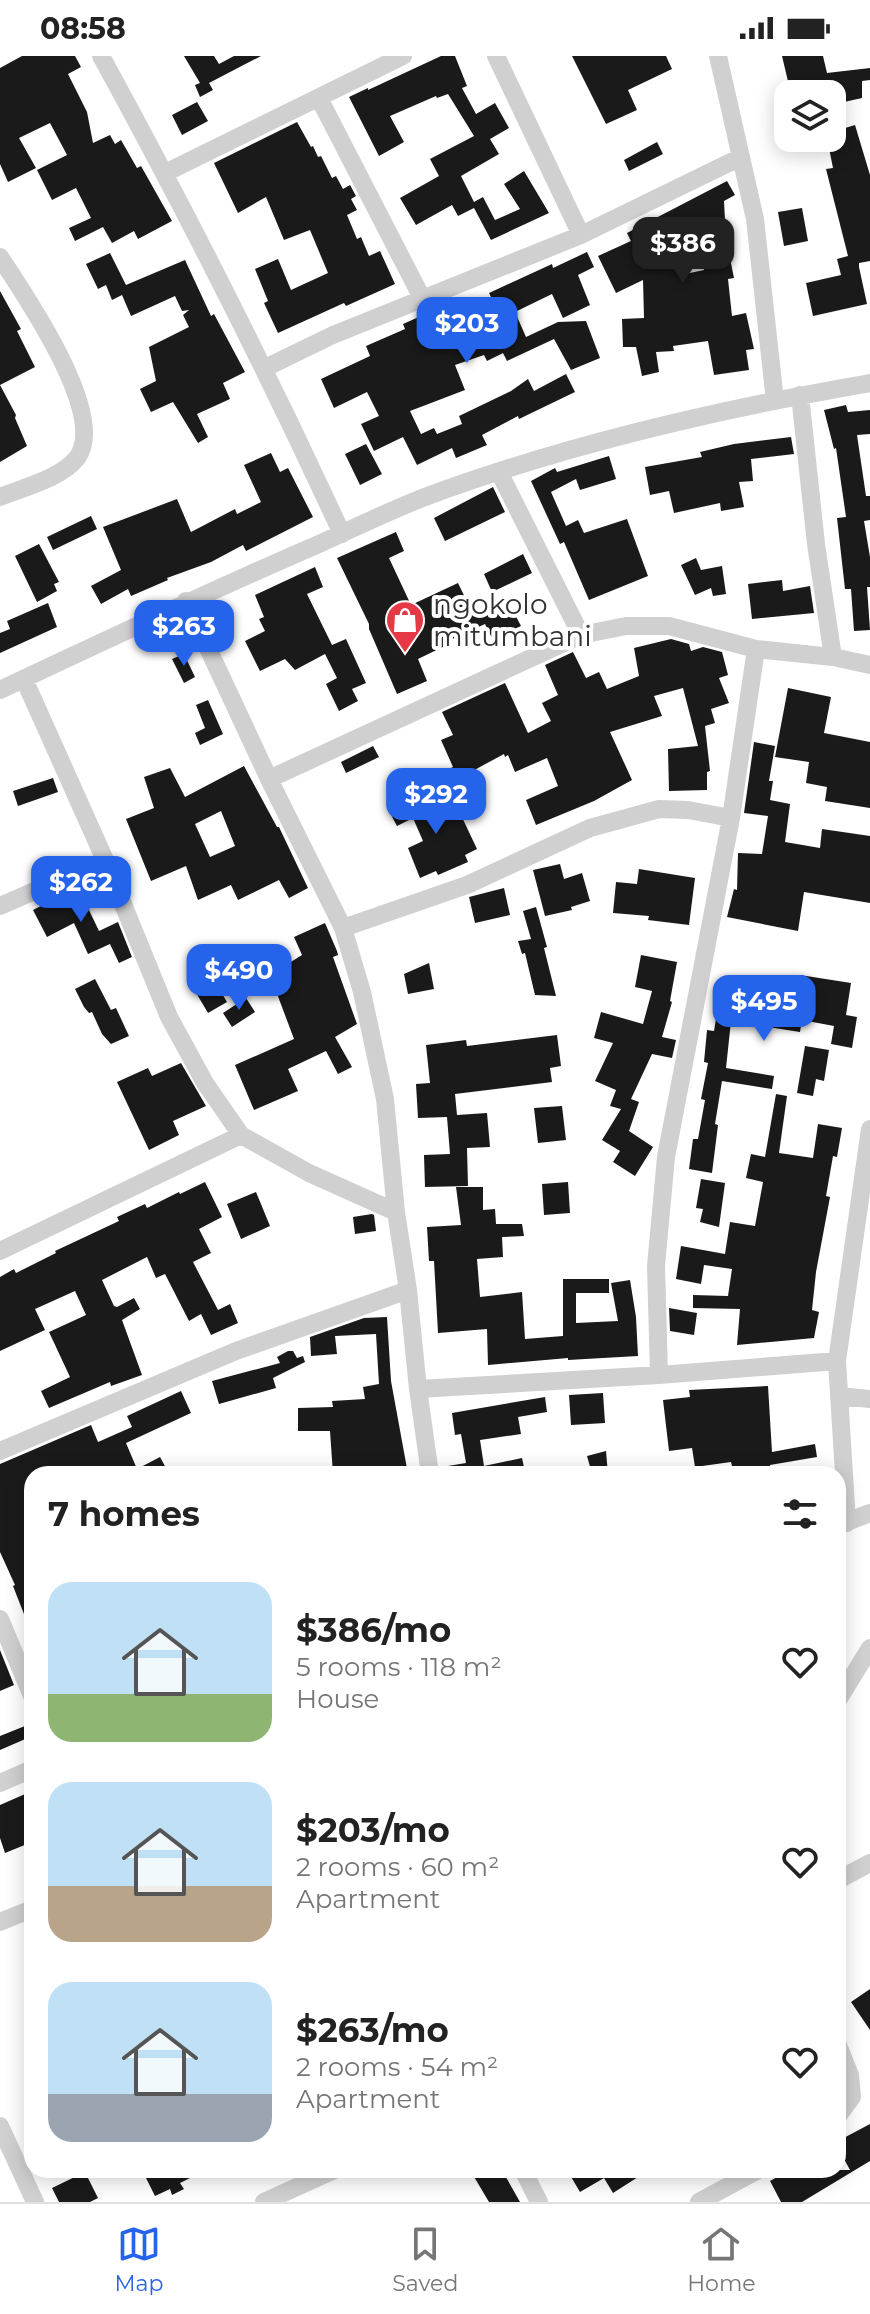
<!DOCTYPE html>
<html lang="en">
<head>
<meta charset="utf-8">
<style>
  :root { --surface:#fff; --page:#f2f2f2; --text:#222; --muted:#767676; --line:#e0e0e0; --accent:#2563eb }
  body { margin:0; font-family:Montserrat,sans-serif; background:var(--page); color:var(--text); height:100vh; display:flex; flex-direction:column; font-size:30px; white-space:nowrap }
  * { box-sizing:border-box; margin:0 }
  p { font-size:26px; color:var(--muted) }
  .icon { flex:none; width:44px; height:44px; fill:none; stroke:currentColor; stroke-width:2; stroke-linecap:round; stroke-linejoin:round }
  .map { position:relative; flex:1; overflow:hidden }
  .side { position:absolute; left:24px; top:1410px; width:822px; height:712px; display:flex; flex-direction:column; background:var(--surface); border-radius:24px; box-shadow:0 4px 20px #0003 }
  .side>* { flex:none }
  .buttons { position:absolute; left:774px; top:24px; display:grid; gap:16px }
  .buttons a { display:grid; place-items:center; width:72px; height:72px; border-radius:16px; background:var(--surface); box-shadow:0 4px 20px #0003; font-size:40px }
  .price { position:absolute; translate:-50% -68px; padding:0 18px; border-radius:16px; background:var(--accent); color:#fff; font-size:26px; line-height:52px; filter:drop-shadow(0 2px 4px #0008) }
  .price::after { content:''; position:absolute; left:50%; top:48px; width:24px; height:18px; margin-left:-12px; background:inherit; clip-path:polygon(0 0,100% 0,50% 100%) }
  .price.active { background:#222; color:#fff }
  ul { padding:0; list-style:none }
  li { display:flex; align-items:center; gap:24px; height:200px; padding:0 24px }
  li span { display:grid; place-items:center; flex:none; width:224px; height:160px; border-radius:24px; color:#555 }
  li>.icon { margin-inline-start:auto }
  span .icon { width:96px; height:96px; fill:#fffc; stroke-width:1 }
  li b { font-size:34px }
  h2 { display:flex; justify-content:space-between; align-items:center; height:96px; padding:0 24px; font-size:34px }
  .status { display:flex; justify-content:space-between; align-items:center; height:56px; padding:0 40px; background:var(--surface); direction:ltr }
  .status svg { height:22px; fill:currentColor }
  .tab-bar { display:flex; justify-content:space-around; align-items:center; height:112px; border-top:2px solid var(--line); background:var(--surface); font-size:22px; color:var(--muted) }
  .tab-bar a { display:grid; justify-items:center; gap:4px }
  .tab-bar .active { color:var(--accent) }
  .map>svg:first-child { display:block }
  .building { fill:#1a1a1a; fill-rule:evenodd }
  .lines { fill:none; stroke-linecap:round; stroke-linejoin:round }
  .street { stroke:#d0d0d0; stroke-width:18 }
  .labels { text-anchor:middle; stroke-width:8; stroke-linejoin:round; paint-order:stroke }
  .poi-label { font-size:28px; fill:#333; stroke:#fff; text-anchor:start }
</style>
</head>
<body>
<div class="status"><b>08:58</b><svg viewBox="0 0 49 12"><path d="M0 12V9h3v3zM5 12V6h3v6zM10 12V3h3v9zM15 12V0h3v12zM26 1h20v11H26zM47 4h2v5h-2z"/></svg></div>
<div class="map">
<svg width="870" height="2146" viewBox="0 0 870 2146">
  <rect width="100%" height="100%" fill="#fff"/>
  <!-- building -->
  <path class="building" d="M22,0H75L81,11L68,18L87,56L93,87L110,79L115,88L121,84L137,112L141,110L172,165L138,183L134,175L112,187L103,171L75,185L69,172L91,162L76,132L52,144L37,114L67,99L50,67L19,82L36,112L8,126L0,108V12Z
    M184,0H214L219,8L234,0H261L209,27L213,34L200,41L195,29L200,27Z
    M441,0H455L467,30L462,32L476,58L495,47L509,72L490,83L499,98L461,120L474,146L483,141L495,164L520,153L504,128L524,115L549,157L491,184L474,152L458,160L452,149L416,169L400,142L439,120L430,103L474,80L448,38L437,42L436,40L390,60L404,86L379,100L349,41L368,32V34Z
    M572,0H666L672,13L628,34L637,54L606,68Z
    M782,0H823L827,17L870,12V24L862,25V42L835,48L833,38H791Z
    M197,46L208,65L182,79L172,59Z
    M297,66L311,91L313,90L318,101L321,100L332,122L336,120L343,133L350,129L356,140L351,143L357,154L347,159L357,183L361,181L369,200L380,195L395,228L346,250L344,247L278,277L264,247L268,245L255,213L278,203L291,234L328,217L310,174L284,184L266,141L238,157L214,107Z
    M855,69L870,119V205L859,207V211L867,248L813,260L806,227L841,219L837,203L848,200L826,113L833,112L827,82H832V76Z
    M657,86L663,98L629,115L624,104Z
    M727,125L735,139L724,145L726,183L734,222L728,223L732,260L746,257L754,293L746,294L749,314L714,319L708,285L673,290L674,295L656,296L659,316L642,320L636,291H623L622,263L644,262L643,224L616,237L598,200L631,185L627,177ZM697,186L704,214L680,219L671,188Z
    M802,152L808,185L784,190L778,156Z
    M587,196L594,211L578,219L590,249L563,262L552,238L515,256L526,281L558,266L586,265L600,302L571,314L554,283L507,305L503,297L487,305L484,299L455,309L465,334L410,355L421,378L434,372L437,378L462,368L459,360L511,335L528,323L534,335L566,318L575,336L519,363L518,360L482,379L487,389L456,402L452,392L417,409L403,381L374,395L361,368L379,360L367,336L334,352L321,323L370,300L366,290L405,273L403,268L430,256L445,292L476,282L463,257L492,243L489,237L552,208L553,212Z
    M110,197L126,229L185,204L211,260L214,258L245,316L223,327L230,343L197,358L208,381L198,387L173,346L151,356L140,333L156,325L149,291L189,271L183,259L189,254L182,255L175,240L131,260L122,239L112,244L106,229L98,233L86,208Z
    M0,235L21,273L17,275L35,311L0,329L16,359L15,362L27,390L0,406Z
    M846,349L848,356L870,354V378L857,379L866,440H870V464L864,465L870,501V531H867L870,574L854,575L851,533H845L837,462L846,461L836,392L834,393L824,354Z
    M791,381L794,398L751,403L753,425L739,426L744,451L721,455L720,447L674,457L669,435L650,439L645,411L702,401L700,396L734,388Z
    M366,388L382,418L360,429L345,398Z
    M271,397L280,416L288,412L313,461L246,495L243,489L211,506L167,522L168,524L131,540L128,533L101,548L91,530L121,514L103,471L177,443L191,476L235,453L237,458L261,446L244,409Z
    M609,400L616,423L580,434L576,423L551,436L566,470L578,464L584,477L627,463L648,520L589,544L564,486L560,488L531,425L555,412L557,416Z
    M493,431L505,456L445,485L434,462Z
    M91,460L97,473L53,494L47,481Z
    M396,476L404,495L389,502L411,549L458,527L474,560L507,543L521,570L493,584L485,568L448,585L449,588L418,603L427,625L397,638L369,573V568L337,502Z
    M39,488L59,526L54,528L57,535L37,546L15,500Z
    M523,498L532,517L492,536L484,518Z
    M696,502L701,514L722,510L726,538L713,540L711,532L695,539L681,509Z
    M315,511L323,531L307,538L332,589L346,583L366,627L352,633L358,645L339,655L326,628L337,622L325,598L295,614L285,603L260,615L245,585L265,575L259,563L264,561L255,539Z
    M782,524L783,535L810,530L814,557L752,563L748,528Z
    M48,547L57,571L0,597V577L10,573L7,565Z
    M671,583L689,588L691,595L703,591L722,596L728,619L719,622L729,647L711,653L715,667L705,670L710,715L707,716V734L669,735L668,693L698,690L683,632L654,640L662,660L610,676L632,724L594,745L536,769L526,744L558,730L547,702L515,716L508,699L505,701L504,698L441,732L435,719L453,711L441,684L453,679L442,656L505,627L528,677L551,665L542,647L558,639L545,609L573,596L586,622L599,616L607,633L639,620L634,592Z
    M184,598L195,621L184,627L172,603Z
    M788,632L831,641L824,677L870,686V752L825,745L827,731L806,727L809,706L775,701Z
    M208,644L223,678L200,689L195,677L205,672L196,649Z
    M754,686L775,690L769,725H773L770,744L790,748L785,786L820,792L822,773L870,780V847L804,836L798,875L727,861L734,833L737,834L738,797L762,798L768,760L744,757Z
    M373,690L379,701L346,717L341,706Z
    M244,710L277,771H279L308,832L289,842L279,824L238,844L231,829L198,844L186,810L151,825L126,763L154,752L144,721L170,712L185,741ZM221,755L235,790L210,801L195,768Z
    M53,722L58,736L18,750L13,735Z
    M437,736L449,762L460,757L477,793L465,799L468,806L438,819L436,815L420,822L408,792L423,785L413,762L397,770L390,757Z
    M560,808L564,823L582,817L590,845L571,851L572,854L545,860L533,814Z
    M639,813L695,822L689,869L648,864L649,860L613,857L616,826L637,828Z
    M78,831L99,875L118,866L132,901L119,907L110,888L88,898L74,867L47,881L33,854Z
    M504,832L510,859L475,867L469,841Z
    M536,851L547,891L544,892L556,940L535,939L525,897L522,898L518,885L531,883L523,855Z
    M325,867L337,895L338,899L333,901L357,968L335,981L352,1011L338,1018L326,995L288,1013L298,1035L254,1054L235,1009L294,983L270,919L302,899L294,881Z
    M641,899L677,906L670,945L672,946L662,981L676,984L672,1002L652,998L631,1043L639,1046L629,1075L653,1091L635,1120L613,1106L620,1095L602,1084L621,1053L610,1050L616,1034L595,1025L613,987L594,982L601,956L643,968L652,935L635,931Z
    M429,907L434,933L408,938L404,918Z
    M211,919L227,946L208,957L192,930Z
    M800,919L851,927L846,959L857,961L852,992L831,988L834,970L802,964L800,976L731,965L726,1012L774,1020L772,1033L722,1025L715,1068L718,1069L712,1117L689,1113L693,1083H698L705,1044L701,1043L708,1007L704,1006L707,974L714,975L720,939L747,944L750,928L773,932L771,946L795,949Z
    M95,923L111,954L116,952L129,980L111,988L102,978L92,956L89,957L84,951L75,933Z
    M246,942L255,956L232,971L223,957Z
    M557,979L561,1010L550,1012L552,1026L455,1038L457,1059L487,1057L490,1091L467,1092L468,1130L425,1131L424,1099L450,1098L447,1061L418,1062L416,1028L430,1027L426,989L466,984L467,990Z
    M805,990L829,994L824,1025L816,1023L813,1040L797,1037Z
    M181,1007L206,1050L173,1065L179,1079L149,1094L117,1026L148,1012L152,1020Z
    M776,1038L787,1040L779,1097L813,1102L818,1068L842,1072L837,1101L833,1100L826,1140L830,1141L816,1216L812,1254L819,1256L814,1282L737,1289L740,1253L693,1252V1239L728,1240L732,1213L704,1209L701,1228L676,1223L681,1190L725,1198L730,1166L755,1170L763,1126L746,1122L751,1098L765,1101Z
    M562,1050L566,1084L538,1087L534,1052Z
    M701,1123L725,1127L719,1171L700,1166L703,1153L696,1152Z
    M205,1126L222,1161L199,1173L211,1197L193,1206L218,1254L230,1248L238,1267L211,1279L201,1258L189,1265L165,1218L156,1222L147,1201L102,1224L114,1250L117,1251L134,1242L140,1253L122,1264L142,1319L111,1330L110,1326L49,1352L41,1335L70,1321L49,1276L86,1259L75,1235L35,1253L45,1274L0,1295V1221L14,1213L16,1217L56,1197L55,1195L119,1165L117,1161L145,1148L147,1152L179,1136L180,1138Z
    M568,1126L570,1157L544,1159L542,1128Z
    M456,1131H483V1154L495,1153L496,1168H522L524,1180L502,1181L503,1201L477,1203L480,1241L522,1236L525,1283L563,1280V1223H609V1237H576V1267L618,1265L611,1227L630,1224L636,1261L638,1300L568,1304V1302L488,1309L487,1273L438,1277L434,1205H429L427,1171L461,1169Z
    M256,1136L270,1170L241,1183L227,1148Z
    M372,1158L374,1159L376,1175L355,1178L353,1161Z
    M669,1252L697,1257L694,1279L670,1275Z
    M387,1261L391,1325L408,1418H333L330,1375H298V1352L333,1351L332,1345L365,1343L363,1331L379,1328L376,1278L335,1280L337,1298L311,1300L310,1281L364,1262Z
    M288,1295H293L297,1302L303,1300L305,1306L273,1322L276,1332L219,1348L212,1325L280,1307L277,1301Z
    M768,1330L772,1396L815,1388L817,1401L770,1409L771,1418H734L731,1406L695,1411L692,1392L669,1395L663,1344L690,1341L689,1334Z
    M181,1335L191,1357L126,1387L137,1413L160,1401L166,1412L154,1418H32L31,1576L13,1530L15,1529L0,1496V1408L91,1369L98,1386L132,1371L127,1360Z
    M603,1337L605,1367L571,1369L569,1339Z
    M545,1341L547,1356L518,1361L521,1378L480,1384L484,1410L522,1402L525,1416L443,1418L442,1411L466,1407L461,1378L455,1379L452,1357Z
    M606,1395L608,1418H592L587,1400Z
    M0,1594L14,1629L0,1635Z
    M25,1670L30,1681L0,1694V1680Z
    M32,1735V1786L5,1797L0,1782V1749Z
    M870,1933V1974L851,1946Z
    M870,2068V2105L802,2146H781L770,2125L790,2114H850L838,2092V2085Z
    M142,2114H206L180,2127L184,2133L172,2139L170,2133L155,2140Z
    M470,2114H502L520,2146H489Z
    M567,2114H649L613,2137L604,2122L580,2136Z
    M85,2116L98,2142L90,2146H59L52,2132Z"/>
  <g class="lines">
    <!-- street -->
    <path class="street" d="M101,0C187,157 267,315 342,478
      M496,0L581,179
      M718,0L755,163L775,345
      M319,42L422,242
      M165,117L403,0
      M0,201C24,238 109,360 77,402C60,423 24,431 0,441
      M265,312L333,279L581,179L741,101
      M800,339L816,488L833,601
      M499,416L581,579
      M186,545L269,723L343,872L362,936L385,1043L396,1156L408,1234L418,1333L430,1418
      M24,623L105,804L169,961L205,1027L241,1079L309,1117L396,1156
      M0,634C106,584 212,534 319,488C354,472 389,455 425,441C567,388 720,353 870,327
      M269,723L581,579L626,570H669L756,593L833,601L870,609
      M0,850L105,804
      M343,872L467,829L590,772L659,753L688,754L731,762
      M0,1195L241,1079
      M659,1319L656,1210L666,1101L731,762L756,593
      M418,1333L659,1319L837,1305
      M839,1340L870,1343
      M0,1395L236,1295L408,1234
      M847,1467L837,1305L870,1073
      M839,1469L870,1457
      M0,1563L32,1640
      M838,1644L870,1592
      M0,1727L32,1713
      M838,1824L870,1807
      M0,1866L32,1853
      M838,1989L850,2019L852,2041L838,2060
      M0,2070L35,2146
      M523,2114L539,2146
      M264,2146L334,2114
      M699,2146L758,2114"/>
  </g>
  <!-- icons -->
  <defs>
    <symbol id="shop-pin" viewBox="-11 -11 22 30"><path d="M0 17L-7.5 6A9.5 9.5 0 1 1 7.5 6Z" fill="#e63946" stroke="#fff"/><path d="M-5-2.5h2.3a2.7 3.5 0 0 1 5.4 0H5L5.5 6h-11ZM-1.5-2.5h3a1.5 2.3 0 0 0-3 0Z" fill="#fff"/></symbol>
  </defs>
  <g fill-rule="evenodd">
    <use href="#shop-pin" x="383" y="542" width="44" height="60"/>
  </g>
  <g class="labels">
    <!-- poi labels -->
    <g class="poi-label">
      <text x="433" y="558">ngokolo<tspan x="433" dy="32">mitumbani</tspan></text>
    </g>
  </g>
</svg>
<div class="buttons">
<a><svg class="icon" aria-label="layers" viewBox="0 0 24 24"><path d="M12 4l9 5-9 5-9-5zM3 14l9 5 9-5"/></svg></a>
</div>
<b class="price active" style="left:683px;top:229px">$386</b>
<b class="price" style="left:467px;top:309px">$203</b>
<b class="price" style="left:184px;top:612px">$263</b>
<b class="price" style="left:436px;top:780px">$292</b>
<b class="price" style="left:81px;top:868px">$262</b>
<b class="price" style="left:239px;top:956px">$490</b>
<b class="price" style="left:764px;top:987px">$495</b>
<section class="side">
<h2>7 homes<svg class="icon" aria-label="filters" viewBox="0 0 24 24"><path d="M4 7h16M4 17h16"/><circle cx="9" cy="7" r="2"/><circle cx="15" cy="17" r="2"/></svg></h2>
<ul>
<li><span style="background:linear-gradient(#bfe0f5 70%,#8fb573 0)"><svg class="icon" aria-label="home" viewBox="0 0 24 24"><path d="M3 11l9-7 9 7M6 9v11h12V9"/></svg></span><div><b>$386/mo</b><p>5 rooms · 118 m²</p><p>House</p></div><svg class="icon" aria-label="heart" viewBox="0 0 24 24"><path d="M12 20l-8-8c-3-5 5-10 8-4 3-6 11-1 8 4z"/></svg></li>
<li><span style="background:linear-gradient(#bfe0f5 65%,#b9a48a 0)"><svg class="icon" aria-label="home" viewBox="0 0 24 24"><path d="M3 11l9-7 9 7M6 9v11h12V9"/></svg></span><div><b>$203/mo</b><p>2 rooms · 60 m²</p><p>Apartment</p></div><svg class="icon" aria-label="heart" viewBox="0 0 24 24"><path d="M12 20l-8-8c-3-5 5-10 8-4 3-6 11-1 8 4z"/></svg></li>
<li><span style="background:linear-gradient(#bfe0f5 70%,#9aa5b1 0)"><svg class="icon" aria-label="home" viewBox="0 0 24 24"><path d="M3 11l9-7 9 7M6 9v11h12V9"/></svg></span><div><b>$263/mo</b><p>2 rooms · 54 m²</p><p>Apartment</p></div><svg class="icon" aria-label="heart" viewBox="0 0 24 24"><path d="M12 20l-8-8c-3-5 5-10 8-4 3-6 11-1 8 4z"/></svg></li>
</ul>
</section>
</div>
<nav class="tab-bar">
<a class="active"><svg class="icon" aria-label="map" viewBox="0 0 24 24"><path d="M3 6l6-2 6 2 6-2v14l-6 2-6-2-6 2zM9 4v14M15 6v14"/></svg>Map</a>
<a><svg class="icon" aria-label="saved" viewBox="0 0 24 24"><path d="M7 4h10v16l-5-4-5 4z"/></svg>Saved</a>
<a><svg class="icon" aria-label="home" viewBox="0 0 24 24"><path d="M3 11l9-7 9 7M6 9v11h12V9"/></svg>Home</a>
</nav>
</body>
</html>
